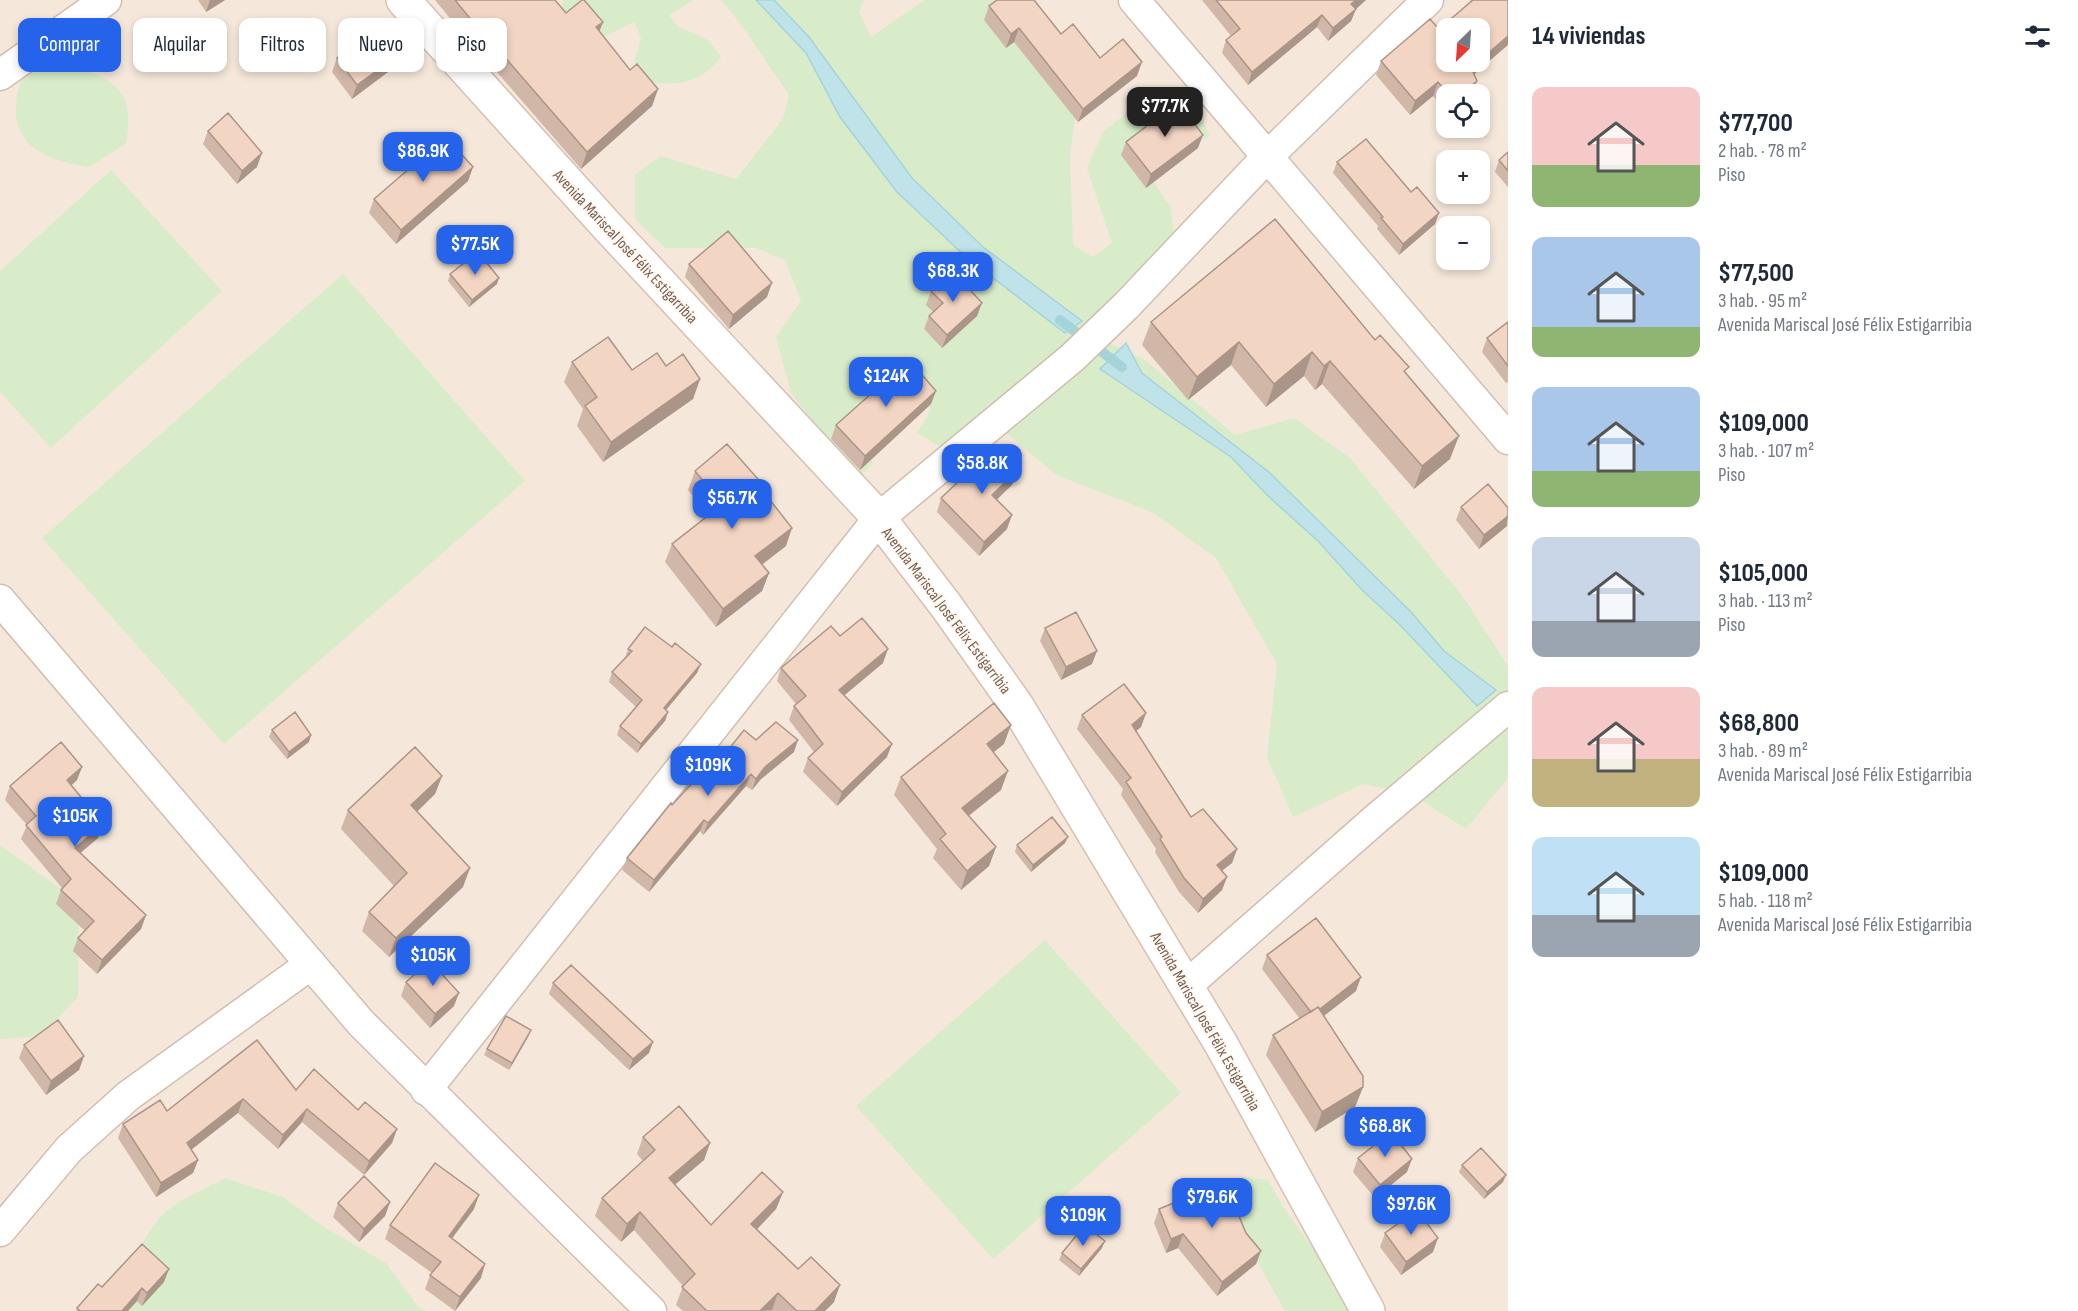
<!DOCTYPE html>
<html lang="es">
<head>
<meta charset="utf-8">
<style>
  :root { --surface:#fff; --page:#f2f2f3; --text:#1f2937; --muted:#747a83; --accent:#2563eb }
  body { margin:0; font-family:"Sofia Sans Condensed",sans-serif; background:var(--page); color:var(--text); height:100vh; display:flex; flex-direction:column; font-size:22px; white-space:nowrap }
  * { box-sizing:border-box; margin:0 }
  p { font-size:20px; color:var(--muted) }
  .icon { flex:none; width:33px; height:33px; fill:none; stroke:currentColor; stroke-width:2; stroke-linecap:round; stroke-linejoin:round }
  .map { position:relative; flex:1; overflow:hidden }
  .panel { display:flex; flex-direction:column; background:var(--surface); width:570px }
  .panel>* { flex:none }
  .guide { position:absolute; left:18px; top:18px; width:570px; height:54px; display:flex; gap:12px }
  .needle { width:39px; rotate:205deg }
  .tools { position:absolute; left:1436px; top:18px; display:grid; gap:12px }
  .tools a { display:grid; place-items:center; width:54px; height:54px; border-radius:12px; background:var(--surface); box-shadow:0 3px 9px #0003; font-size:30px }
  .price { position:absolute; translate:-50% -51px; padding:0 14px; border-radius:12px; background:var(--accent); color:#fff; font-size:20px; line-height:39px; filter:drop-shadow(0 2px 3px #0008) }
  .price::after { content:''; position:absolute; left:50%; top:36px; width:18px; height:14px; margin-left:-9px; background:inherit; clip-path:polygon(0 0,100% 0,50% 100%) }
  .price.active { background:#222; color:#fff }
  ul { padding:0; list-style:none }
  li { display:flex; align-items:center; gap:18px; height:150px; padding:0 24px }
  li span { display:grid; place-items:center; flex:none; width:168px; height:120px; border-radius:12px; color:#555 }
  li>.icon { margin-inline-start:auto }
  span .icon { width:72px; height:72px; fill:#fffc; stroke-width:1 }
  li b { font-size:26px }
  h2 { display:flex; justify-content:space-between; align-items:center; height:72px; padding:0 24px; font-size:26px }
  .pill { padding:0 21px; border-radius:12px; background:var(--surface); box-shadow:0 3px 9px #0003; font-size:21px; line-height:54px }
  .pill.active { background:var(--accent); color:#fff }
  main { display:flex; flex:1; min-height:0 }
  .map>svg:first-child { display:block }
  .residential { fill:#f5e8da; fill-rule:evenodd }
  .green { fill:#d8ecc9 }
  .water { fill:#bfe3e8; stroke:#a5d3da; stroke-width:1.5 }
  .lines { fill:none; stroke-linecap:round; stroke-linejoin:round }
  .stream { stroke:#a5d3da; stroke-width:10 }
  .minor-casing { stroke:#d1beb0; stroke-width:33 }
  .secondary-casing { stroke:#d6c0b0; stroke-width:36 }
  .minor { stroke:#fff; stroke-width:30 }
  .secondary { stroke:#fff; stroke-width:33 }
  .wall { fill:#d1b7a8 }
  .shaded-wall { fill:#aa9588 }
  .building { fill:#f3d5c3; stroke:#aa9588; stroke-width:1.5 }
  .labels { text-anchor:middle; stroke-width:4.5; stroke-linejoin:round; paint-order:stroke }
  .street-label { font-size:16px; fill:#7a5c4d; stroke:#fffaf3 }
</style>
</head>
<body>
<main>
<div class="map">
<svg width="1508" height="1311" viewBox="0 0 1508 1311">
  <rect width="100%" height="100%" fill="#fdf6ec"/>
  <!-- residential -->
  <path class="residential" d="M0,0H1508V1311H0ZM1446,28H1479V62H1446ZM1446,94H1479V128H1446ZM1446,160H1479V194H1446ZM1446,226H1479V260H1446Z"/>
  <!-- green -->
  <path class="green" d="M563,0H694L669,15L678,27L708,40L721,57C704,81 680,86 651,83L634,63L641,38L634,22L587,45L560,22Z
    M721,0H864L859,12L871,37L925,0H1025L1076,110L1070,155L1073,245L1093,257L1112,243L1087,168L1103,132L1133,108L1177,95L1198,110L1210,136L1177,154L1152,180L1170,206L1177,252L946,450L917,433L931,409L921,394L871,437L872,465L857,478L791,393L776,337L801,301L785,260L756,248H665L635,219V175L660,156L736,179L783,119L789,94C765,63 747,29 721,0Z
    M78,68C122,82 134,97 126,144L89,167C31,158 0,136 24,71Z
    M111,170L222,291L51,448L0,392V271Z
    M343,274L525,481L224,744L42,538Z
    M1099,338L1145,360L1235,435L1294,418L1350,458L1464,598L1508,666V778L1466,829L1410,793L1363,784L1293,817L1267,757L1277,664L1216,558L1152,512L1056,475L1004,431Z
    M0,845L79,902L78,997L41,1036L0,1039Z
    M1045,940L1181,1093L993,1259L856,1106Z
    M1242,1177L1268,1180C1292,1228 1331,1264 1355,1311H1285L1239,1229L1228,1196Z
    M225,1178L283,1197L327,1229L386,1263L418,1307L428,1311H115C129,1275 142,1226 176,1204C191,1194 209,1187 225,1178Z"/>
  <!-- water -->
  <path class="water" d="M756,0H774L809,37L912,178L983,247L1082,321L1065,333L967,258L897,192L840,117L806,53Z
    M1126,343L1142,373L1270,473L1411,612L1444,651L1496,690L1477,706L1399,624L1362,590L1319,542L1268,496L1231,457L1100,369Z"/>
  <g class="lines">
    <!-- stream -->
    <path class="stream" d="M1060,320L1122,367"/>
    <defs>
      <path id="minor" d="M1134,0L1508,439
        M0,75L106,0
        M0,600L361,1023L651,1311
        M1186,986L1377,818L1508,707
        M426,1090L879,518L1072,358L1127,305L1267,157L1428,0
        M0,1231L69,1149L128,1096L311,964"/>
      <path id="secondary" d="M403,0L607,226L879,518L947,607L1017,706L1221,1044L1368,1311"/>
    </defs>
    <!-- minor casing -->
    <use href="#minor" class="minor-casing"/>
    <!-- secondary casing -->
    <use href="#secondary" class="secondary-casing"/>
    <!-- minor -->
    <use href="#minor" class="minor"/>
    <!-- secondary -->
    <use href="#secondary" class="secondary"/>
  </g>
  <!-- wall -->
  <path class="wall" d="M198,0H225L206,12Z
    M435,0H555L566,13L603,22L599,31L630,70L658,89L652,106L581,169L496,71L494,72Z
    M1202,0H1366L1356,9L1351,21L1328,41L1317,27L1248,85L1222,53L1226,40L1231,36Z
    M1470,0H1508L1474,74L1472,94H1446V111L1433,96L1410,115L1376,75L1381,61L1439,29L1471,1Z
    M989,6L1061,34L1100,58L1137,76L1078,122L1014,42L1006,48L984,20Z
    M337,58L393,59L388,72L352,99L332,72Z
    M208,131L257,167L237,184L203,144Z
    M1126,142L1198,148L1146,188L1121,155Z
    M1508,152V187L1495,172L1499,160Z
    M1337,162L1435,224L1399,255L1377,229L1378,226L1333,173Z
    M473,167L468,181L396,244L369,213L374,199Z
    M689,264L767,297L729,329L685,277Z
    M450,274L497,284L469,307L448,281Z
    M931,291L977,316L942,348L924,329L929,316L933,312L926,305Z
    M1151,322L1375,340L1406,374L1450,459L1414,489L1322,384L1315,390L1304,376L1266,407L1231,365L1188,400L1142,345Z
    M1508,322V382L1506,383L1482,352L1487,338Z
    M572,362L632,370L666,366L700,379L693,399L603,462L577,426L583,409L564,382Z
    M931,404L860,470L831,439L836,425Z
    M695,471L758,479L757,482L786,546L762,565L769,573L762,591L716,627L665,562L672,544L709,514L688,490Z
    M1017,471L1012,485L996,500L1007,529L979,556L937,512L941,498Z
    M1461,507L1507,526L1479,549L1456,520Z
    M1045,628L1092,664L1061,680L1040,641Z
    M840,636L883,663L844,695L887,757L837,806L803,772L808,758L814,752L789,720L794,706L796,704L777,681L781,668Z
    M628,649L697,673L666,710L668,712L665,721L637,753L617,735L620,726L636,707L609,682L612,672L625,658Z
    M1146,713L1141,727L1136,731L1191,817L1237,849L1232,863L1222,871L1227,877L1222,890L1198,913L1179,892L1155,852L1156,849L1121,795L1123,789L1077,729L1082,715Z
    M272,730L309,742L287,759L269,737Z
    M756,740L794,752L761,779L752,790L746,786L703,835L700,831L649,892L622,870L627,858L672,805L701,784Z
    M1004,744L993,752L1001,790L969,816L996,847L989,866L961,890L933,858L937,849L894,795L901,777Z
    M82,767L77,780L71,786L98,838L81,853L146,915L141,929L97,974L73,951L78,938L85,931L56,904L61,890L62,888L21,839L27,825L5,800L10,786Z
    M442,776L435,794L417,812L463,887L389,957L362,931L369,912L394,886L341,829L348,810Z
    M1065,843L1031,872L1015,852L1017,845Z
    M1267,955L1356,991L1324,1016L1363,1087L1355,1107L1315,1132L1266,1055L1273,1035L1300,1019L1262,969Z
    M406,982L454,1006L430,1028L401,996Z
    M553,983L649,1053L629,1070L549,994Z
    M531,1030L528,1037L509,1070L484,1055L487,1049Z
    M24,1045L84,1056L79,1070L46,1095L19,1058Z
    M296,1090L358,1110L397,1129L392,1143L364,1175L302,1122L278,1149L238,1113L191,1150L198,1160L193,1173L156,1197L118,1138L123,1124L167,1111Z
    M643,1137L710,1143L704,1160L675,1184L711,1225L783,1192L776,1209L757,1229L834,1302L825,1311H683L676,1305L683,1286L634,1230L621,1242L595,1216L602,1198L643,1161L637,1154Z
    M1358,1158L1407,1172L1375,1198L1353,1172Z
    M1462,1165L1503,1182L1484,1199L1459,1172Z
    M390,1202L385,1216L359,1242L333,1217L338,1203Z
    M474,1209L452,1238L481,1278L455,1311L425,1289L430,1275L432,1273L385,1239L390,1225Z
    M1159,1209L1246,1233L1261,1251L1256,1264L1217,1296L1178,1248L1166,1253L1154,1223Z
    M1385,1233L1433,1252L1401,1275L1380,1247Z
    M1102,1248L1079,1276L1059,1260L1062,1253Z
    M164,1282L142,1306L137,1301L128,1311H76L77,1308Z"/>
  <!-- shaded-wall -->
  <path class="shaded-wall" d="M210,0H225L206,12Z
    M1356,0H1366L1356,9L1351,21L1328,41L1333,28L1351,4Z
    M1322,15L1317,27L1248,85L1252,72Z
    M603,22L597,38L596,27Z
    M1019,28L1014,42L1006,48L1011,34Z
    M1508,36V45L1466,81L1471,67Z
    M502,54L496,71L494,72L500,55Z
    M393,59L388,72L352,99L357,85Z
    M1142,62L1137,76L1078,122L1083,109Z
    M1477,81L1472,94H1461Z
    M1438,82L1433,96L1410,115L1415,101Z
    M658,89L652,106L581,169L587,152Z
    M1203,135L1198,148L1146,188L1151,174Z
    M262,153L257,167L237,184L242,171Z
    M473,167L468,181L396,244L401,230Z
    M1439,213L1435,224L1399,255L1403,244Z
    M499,278L497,284L469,307L472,300Z
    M772,283L767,297L729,329L733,315Z
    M982,303L977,316L942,348L947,335Z
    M1239,342L1231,365L1188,400L1197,377Z
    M1312,352L1304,376L1266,407L1274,384Z
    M1330,361L1322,384L1315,390L1324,366Z
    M700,379L693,399L603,462L611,442Z
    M936,391L931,404L860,470L865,456Z
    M1459,436L1450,459L1414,489L1422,466Z
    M1017,471L1012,485L987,509L992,495Z
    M1012,515L1007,529L979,556L984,542Z
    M1508,516L1507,526L1479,549L1484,535Z
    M792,528L786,546L748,575L755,556Z
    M769,573L762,591L716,627L723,609Z
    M888,649L883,663L834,704L839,690Z
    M1097,651L1092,664L1061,680L1066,667Z
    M701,664L697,673L660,717L664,708Z
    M668,712L665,721L637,753L641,744Z
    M1146,713L1141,727L1127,738L1132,725Z
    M1011,725L1004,744L980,763L987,744Z
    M311,735L309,742L287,759L289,752Z
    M798,740L794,752L761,779L752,790L756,779L765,767Z
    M892,744L887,757L837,806L842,792Z
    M82,767L77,780L62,794L67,780Z
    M1008,771L1001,790L955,826L962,808Z
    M751,774L746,786L703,835L708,823Z
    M442,776L435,794L404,824L411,805Z
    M704,820L700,831L649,892L654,880Z
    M103,824L98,838L70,861L75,848Z
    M1068,837L1065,843L1031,872L1033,865Z
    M996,847L989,866L961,890L967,871Z
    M1237,849L1232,863L1212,878L1217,865Z
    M470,868L463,887L389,957L396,938Z
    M1227,877L1222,890L1198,913L1203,899Z
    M146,915L141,929L97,974L102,960Z
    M1361,977L1356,991L1308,1028L1313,1015Z
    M459,993L454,1006L430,1028L435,1014Z
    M531,1030L528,1037L509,1070L512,1063Z
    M653,1042L649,1053L629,1070L633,1059Z
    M84,1056L79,1070L46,1095L51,1081Z
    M1363,1087L1355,1107L1315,1132L1322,1112Z
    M243,1099L238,1113L182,1157L187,1143Z
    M307,1109L302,1122L278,1149L283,1135Z
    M397,1129L392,1143L364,1175L369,1161Z
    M710,1143L704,1160L663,1195L669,1178Z
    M1412,1159L1407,1172L1375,1198L1380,1185Z
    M198,1160L193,1173L156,1197L161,1183Z
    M1506,1175L1503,1182L1484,1199L1487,1192Z
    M783,1192L776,1209L745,1242L751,1224Z
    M479,1195L474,1209L444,1249L449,1236Z
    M390,1202L385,1216L359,1242L364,1229Z
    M640,1212L634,1230L621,1242L627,1224Z
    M1183,1234L1178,1248L1166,1253L1171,1239Z
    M1438,1238L1433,1252L1401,1275L1406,1262Z
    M1105,1241L1102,1248L1079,1276L1081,1269Z
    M1261,1251L1256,1264L1217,1296L1222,1282Z
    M485,1264L481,1278L455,1311L460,1297Z
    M169,1269L164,1282L142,1306L147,1293Z
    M840,1285L834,1302L825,1311H815Z
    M142,1288L137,1301L128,1311H122Z
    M778,1293L772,1310L760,1311Z"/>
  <!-- building -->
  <path class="building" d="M455,0H555L566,13L582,0H584L603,22L596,27L630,70L637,64L658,89L587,152L502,54L500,55Z
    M997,0H1034L1061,34L1073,24L1100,58L1123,39L1142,62L1083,109L1019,28L1011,34L989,6Z
    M1216,0H1356L1351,4L1356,9L1333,28L1322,15L1252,72L1226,40L1240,29Z
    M1473,0H1508V36L1479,61V28H1446V62H1478L1471,67L1477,81L1461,94H1448L1438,82L1415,101L1381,61L1430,19L1439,29Z
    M372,32L393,59L357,85L337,58Z
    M1178,102L1203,135L1151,174L1126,142Z
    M228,113L262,153L242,171L208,131Z
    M446,137L473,167L401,230L374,199Z
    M1366,139L1411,192L1417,187L1439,213L1403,244L1381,218L1383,217L1337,162Z
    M1508,152V171L1499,160Z
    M1275,219L1375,340L1380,335L1409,367L1404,371L1459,436L1422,466L1330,361L1324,366L1312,352L1274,384L1239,342L1197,377L1151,322Z
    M728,231L772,283L733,315L689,264Z
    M478,252L499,278L472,300L450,274Z
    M953,271L982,303L947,335L929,316L943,303L931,291Z
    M1508,322V366L1487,338Z
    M608,337L632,370L657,353L666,366L683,354L700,379L611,442L585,406L597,397L572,362Z
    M909,360L936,391L865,456L836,425Z
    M727,444L758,479L755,481L792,528L755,556L769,573L723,609L672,544L723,504L695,471Z
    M994,448L1017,471L992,495L1012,515L984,542L941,498Z
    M1488,484L1508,508V516L1484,535L1461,507Z
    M1076,612L1097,651L1066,667L1045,628Z
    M862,618L888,649L839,690L892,744L842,792L808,758L823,744L794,706L806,696L781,668L831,626L840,636Z
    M645,627L672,647L675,643L701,664L664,708L668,712L641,744L620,726L642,700L612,672L632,651L628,649Z
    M1124,684L1146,713L1132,725L1191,817L1203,809L1237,849L1217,865L1227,877L1203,899L1184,878L1160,839L1162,837L1126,782L1131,778L1082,715Z
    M994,703L1011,725L987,744L1008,771L962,808L996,847L967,871L940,839L946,834L901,777Z
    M295,712L311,735L289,752L272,730Z
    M776,722L798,740L765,767L756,779L751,774L708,823L704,820L654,880L627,858L671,803L672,805L696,779L701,784L744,730L756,740Z
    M61,742L82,767L67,780L103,824L75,848L146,915L102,960L78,938L94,921L61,890L71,879L26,825L36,816L10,786Z
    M415,747L442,776L411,805L470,868L396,938L369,912L407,873L348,810Z
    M1052,817L1068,837L1033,865L1017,845Z
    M1316,918L1361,977L1320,1009L1318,1007L1311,1012L1267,955Z
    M430,961L459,993L435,1014L406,982Z
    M571,965L653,1042L633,1059L553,983Z
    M1318,1007L1363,1076V1087L1322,1112L1273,1035Z
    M506,1016L531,1030L512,1063L487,1049Z
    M58,1020L84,1056L51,1081L24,1045Z
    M257,1040L296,1090L314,1069L358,1110L365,1102L397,1129L369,1161L307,1109L283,1135L243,1099L187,1143L198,1160L161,1183L123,1124L160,1100L167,1111Z
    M679,1106L710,1143L669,1178L711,1225L762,1172L783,1192L751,1224L798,1269L811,1257L840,1285L815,1311H797L778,1293L760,1311H707L682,1287L695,1274L640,1212L627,1224L602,1198L655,1150L643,1137Z
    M1391,1132L1412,1159L1380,1185L1358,1158Z
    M1481,1148L1506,1175L1487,1192L1462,1165Z
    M435,1163L479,1195L449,1236L485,1264L460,1297L430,1275L441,1262L390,1225Z
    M364,1176L390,1202L364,1229L338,1203Z
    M1225,1182L1246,1233L1261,1251L1222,1282L1183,1234L1171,1239L1159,1209Z
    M1417,1210L1438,1238L1406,1262L1385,1233Z
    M1085,1225L1105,1241L1081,1269L1062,1253Z
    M142,1244L169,1269L147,1293L142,1288L122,1311H80L77,1308L98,1284L102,1287Z"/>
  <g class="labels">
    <!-- street labels -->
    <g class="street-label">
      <text transform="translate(626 246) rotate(47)" y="6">Avenida Mariscal José Félix Estigarribia</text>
      <text transform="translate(947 610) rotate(53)" y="6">Avenida Mariscal José Félix Estigarribia</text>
      <text transform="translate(1206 1021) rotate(60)" y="6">Avenida Mariscal José Félix Estigarribia</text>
    </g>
  </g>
</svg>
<div class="tools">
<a><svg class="needle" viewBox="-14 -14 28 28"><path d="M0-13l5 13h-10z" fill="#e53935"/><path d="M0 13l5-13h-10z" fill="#747a83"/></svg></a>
<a><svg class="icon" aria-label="locate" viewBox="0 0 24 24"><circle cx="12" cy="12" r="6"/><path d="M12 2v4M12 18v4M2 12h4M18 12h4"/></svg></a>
<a>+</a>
<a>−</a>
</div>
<b class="price active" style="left:1165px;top:138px">$77.7K</b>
<b class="price" style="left:423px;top:183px">$86.9K</b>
<b class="price" style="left:475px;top:276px">$77.5K</b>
<b class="price" style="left:953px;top:303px">$68.3K</b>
<b class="price" style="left:886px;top:408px">$124K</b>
<b class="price" style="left:982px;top:495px">$58.8K</b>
<b class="price" style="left:732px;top:530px">$56.7K</b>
<b class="price" style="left:708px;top:797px">$109K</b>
<b class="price" style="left:75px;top:848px">$105K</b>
<b class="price" style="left:433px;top:987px">$105K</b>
<b class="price" style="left:1385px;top:1158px">$68.8K</b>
<b class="price" style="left:1212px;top:1229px">$79.6K</b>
<b class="price" style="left:1411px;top:1236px">$97.6K</b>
<b class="price" style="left:1083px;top:1247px">$109K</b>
<div class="guide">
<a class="pill active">Comprar</a>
<a class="pill">Alquilar</a>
<a class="pill">Filtros</a>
<a class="pill">Nuevo</a>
<a class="pill">Piso</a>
</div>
</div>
<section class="panel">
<h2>14 viviendas<svg class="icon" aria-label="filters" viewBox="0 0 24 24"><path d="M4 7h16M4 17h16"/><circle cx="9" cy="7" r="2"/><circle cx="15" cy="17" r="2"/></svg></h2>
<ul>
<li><span style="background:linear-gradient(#f6c9c9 65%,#8fb573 0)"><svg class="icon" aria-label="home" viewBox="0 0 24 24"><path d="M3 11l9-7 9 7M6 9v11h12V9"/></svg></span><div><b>$77,700</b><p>2 hab. · 78 m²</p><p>Piso</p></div></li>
<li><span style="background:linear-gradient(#a9c7e8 75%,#8fb573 0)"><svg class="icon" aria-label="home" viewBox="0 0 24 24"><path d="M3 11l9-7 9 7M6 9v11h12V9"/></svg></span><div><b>$77,500</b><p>3 hab. · 95 m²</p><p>Avenida Mariscal José Félix Estigarribia</p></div></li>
<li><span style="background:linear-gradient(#a9c7e8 70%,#8fb573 0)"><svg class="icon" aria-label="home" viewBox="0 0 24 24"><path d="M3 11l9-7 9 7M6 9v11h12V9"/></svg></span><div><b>$109,000</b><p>3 hab. · 107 m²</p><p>Piso</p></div></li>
<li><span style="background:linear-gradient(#c9d6e8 70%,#9aa5b1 0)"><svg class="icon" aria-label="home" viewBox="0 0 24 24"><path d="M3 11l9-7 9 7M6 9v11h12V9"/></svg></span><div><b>$105,000</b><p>3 hab. · 113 m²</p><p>Piso</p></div></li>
<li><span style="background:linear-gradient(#f6c9c9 60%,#c2b280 0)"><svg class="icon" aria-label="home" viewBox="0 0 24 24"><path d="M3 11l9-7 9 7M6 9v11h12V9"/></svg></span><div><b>$68,800</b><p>3 hab. · 89 m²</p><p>Avenida Mariscal José Félix Estigarribia</p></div></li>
<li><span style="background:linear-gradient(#bfe0f5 65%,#9aa5b1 0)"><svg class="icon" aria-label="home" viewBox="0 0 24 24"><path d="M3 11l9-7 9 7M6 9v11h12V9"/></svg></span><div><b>$109,000</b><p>5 hab. · 118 m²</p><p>Avenida Mariscal José Félix Estigarribia</p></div></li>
</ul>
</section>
</main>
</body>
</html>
